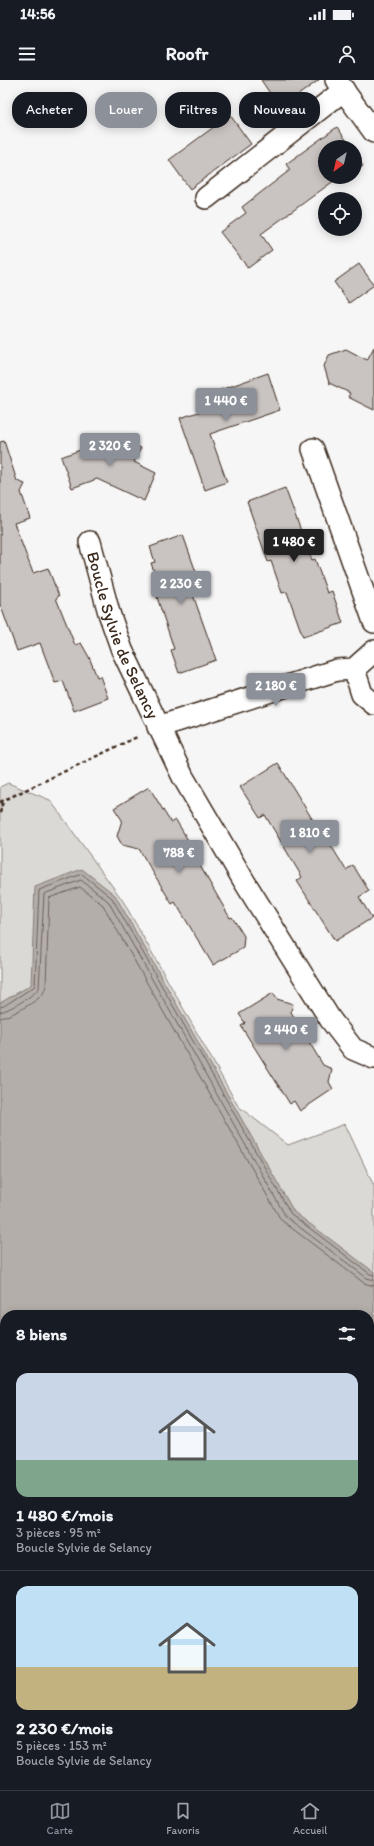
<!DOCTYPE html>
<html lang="fr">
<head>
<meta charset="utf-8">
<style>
  :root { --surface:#171b24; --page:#20242c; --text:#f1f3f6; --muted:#9ea1a6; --line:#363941; --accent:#8c9099 }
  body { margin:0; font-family:Itim,sans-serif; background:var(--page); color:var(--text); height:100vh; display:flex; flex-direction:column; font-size:15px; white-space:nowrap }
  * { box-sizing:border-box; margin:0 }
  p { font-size:13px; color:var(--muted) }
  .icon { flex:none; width:22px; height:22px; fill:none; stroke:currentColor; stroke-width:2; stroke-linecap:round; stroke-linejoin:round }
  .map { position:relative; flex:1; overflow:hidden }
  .panel { position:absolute; left:0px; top:1230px; width:374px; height:480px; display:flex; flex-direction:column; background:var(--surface); border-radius:16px 16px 0 0; box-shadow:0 2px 10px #0003 }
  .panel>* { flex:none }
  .hud { position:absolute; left:12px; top:12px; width:350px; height:36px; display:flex; gap:8px }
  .needle { width:26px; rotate:214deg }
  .buttons { position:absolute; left:318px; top:60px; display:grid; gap:8px }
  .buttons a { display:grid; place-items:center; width:44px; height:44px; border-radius:50%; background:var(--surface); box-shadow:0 2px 10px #0003; font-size:20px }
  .price { position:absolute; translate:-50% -34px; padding:0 9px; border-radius:4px; background:var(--accent); color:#fff; font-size:13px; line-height:26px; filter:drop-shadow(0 1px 2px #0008) }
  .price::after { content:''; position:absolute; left:50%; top:24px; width:12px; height:9px; margin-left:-6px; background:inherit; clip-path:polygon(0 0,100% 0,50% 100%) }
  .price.current { background:#222; color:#fff }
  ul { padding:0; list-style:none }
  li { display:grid; align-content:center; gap:8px; height:212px; padding:0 16px }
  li+li { border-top:1px solid var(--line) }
  li span { display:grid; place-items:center; height:124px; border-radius:12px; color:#555 }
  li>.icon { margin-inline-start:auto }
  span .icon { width:72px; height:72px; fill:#fffc; stroke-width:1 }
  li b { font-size:17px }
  h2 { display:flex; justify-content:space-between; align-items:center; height:48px; padding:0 16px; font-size:17px }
  .pill { padding:0 14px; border-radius:16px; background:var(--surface); box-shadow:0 2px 10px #0003; font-size:14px; line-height:36px }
  .pill.current { background:var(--accent); color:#fff }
  .status { display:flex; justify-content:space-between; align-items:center; height:28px; padding:0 20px; background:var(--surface); direction:ltr }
  .status svg { height:11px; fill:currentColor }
  header { display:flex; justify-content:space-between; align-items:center; height:52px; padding:0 16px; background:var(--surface); font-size:18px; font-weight:700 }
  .tabs { display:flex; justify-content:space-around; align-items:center; height:56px; border-top:1px solid var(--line); background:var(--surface); font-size:11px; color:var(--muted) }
  .tabs a { display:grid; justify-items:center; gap:2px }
  .tabs .current { color:var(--accent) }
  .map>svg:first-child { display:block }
  .green { fill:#dbd9d6; stroke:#8b827a }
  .water { fill:#b4aeaa; stroke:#847972 }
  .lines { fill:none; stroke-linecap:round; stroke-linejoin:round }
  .shore { stroke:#6b5f56; stroke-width:1 }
  .stream { stroke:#847972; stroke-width:8 }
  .building { fill:#c9c3c1; stroke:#3b2a1e }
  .minor-casing { stroke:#3b2a1e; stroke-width:24 }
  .path { stroke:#3b2a1e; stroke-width:2.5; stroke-dasharray:4 3; stroke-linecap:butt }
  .minor { stroke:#fff; stroke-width:21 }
  .labels { text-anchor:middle; stroke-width:3; stroke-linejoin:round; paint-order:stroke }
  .street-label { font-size:17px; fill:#3b2a1e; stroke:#fff }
</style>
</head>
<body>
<div class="status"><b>14:56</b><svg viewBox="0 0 49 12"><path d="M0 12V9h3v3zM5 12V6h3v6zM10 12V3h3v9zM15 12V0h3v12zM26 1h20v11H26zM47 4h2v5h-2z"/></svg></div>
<header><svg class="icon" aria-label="menu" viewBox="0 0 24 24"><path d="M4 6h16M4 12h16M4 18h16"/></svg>Roofr<svg class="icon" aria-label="person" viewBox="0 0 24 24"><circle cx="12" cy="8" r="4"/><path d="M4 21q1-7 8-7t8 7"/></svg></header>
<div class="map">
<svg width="374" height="1710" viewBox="0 0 374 1710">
  <rect width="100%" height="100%" fill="#f7f6f6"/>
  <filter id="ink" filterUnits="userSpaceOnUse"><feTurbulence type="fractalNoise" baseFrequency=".025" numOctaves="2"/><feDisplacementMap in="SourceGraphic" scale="8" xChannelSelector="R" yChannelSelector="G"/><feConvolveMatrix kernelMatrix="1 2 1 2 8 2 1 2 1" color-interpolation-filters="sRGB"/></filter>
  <g filter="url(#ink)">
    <!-- green -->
    <path class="green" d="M8,703L50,720L123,821L238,1026L288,1065L345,1044L374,1106V1710H74L58,1705H369V1235H5V1674L0,1671V707Z"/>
    <!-- water -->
    <path class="water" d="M82,789L115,815L294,1132L374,1192V1254L369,1265V1235H5V1406L0,1409V923L31,905L35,807Z
      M374,1499V1710H224L218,1705H369V1500Z"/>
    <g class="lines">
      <!-- shore -->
      <path class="shore" d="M0,927L4,926L35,906L39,810L82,794L112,818L291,1134L370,1194L374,1195
        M0,932C8,931 35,915 39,908L44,814L81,800L108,821L286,1137L367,1198L374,1200
        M0,938C9,937 36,922 42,915C44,912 45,909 46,906L49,818L80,807L103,825L281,1140L364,1203L374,1206"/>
      <!-- stream -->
      <path class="stream" d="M369,1418L374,1416
        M0,1592L5,1589"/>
    </g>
    <!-- building -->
    <path class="building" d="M261,0H319L280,28Z
      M230,35L251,64L190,109L169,80Z
      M337,47L351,67H325V97H348L338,104L335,100L261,154L272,170L248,188L220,152L246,133L242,127L290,90L286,84Z
      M355,74L363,86L355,92Z
      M359,184L374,205L349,223L334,202Z
      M374,267V330L348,317L350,313L329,303L324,286L329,275L346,269L367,280Z
      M268,293L280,330L210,354L227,402L205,410L180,338L214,327L209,314Z
      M116,357L141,368L134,382L156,393L144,421L97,399L72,408L61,377Z
      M4,361L17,401L25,404L21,412L30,438L14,443L33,493L48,488L59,516L56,518L75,565L81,563L89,577L97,597L100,596L108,618L74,631L63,601L55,603L40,563L17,571L0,524V362Z
      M285,408L312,480L315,479L327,513L332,511L343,543L303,557L287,512L282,513L271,481L268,482L247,422Z
      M183,455L197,495L187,498L216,580L179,593L171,570L174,569L154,508L159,507L151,483L155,482L150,467Z
      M278,683L325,760L327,759L346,790L353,785L369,811L359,817L372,838L335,861L297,801L302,797L265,735L260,738L240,707Z
      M149,707L171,743L176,740L189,762L187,763L230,838L232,837L244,856L243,868L213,885L175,822L172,824L139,769L122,765L117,756L122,740L114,728Z
      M273,913L277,919L293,924L291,932L323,985L332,989L329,1002L333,1009L300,1031L294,1021L290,1024L241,946L245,943L239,934Z"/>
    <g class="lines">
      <defs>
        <g id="minor">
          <path d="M336,0L374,52"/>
          <path d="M206,118L344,10"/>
          <path d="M313,369L374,542"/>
          <path id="s1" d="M90,462L109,533L122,570L183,697L244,801L330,939L353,969L374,978"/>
          <path d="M354,589L362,614L374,624"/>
          <path d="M158,647L337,590L354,589L374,571"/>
        </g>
      </defs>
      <!-- minor casing -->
      <use href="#minor" class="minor-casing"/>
      <!-- path -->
      <path class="path" d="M0,722L137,657
        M0,733L3,721
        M369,1458L374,1457
        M0,1614L5,1611
        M0,1664L5,1668
        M77,1705L93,1710"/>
      <!-- minor -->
      <use href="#minor" class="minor"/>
    </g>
  </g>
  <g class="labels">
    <!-- street labels -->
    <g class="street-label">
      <text dy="6" stroke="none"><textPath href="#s1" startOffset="99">Boucle Sylvie de Selancy</textPath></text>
    </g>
  </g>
</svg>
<div class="buttons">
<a><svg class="needle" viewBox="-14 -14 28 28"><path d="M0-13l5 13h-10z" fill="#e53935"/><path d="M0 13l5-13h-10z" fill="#9ea1a6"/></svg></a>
<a><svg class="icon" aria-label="locate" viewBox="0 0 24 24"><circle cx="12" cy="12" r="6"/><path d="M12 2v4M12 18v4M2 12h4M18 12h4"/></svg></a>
</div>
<b class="price" style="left:226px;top:342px">1 440 €</b>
<b class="price" style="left:110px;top:387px">2 320 €</b>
<b class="price current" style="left:294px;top:483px">1 480 €</b>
<b class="price" style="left:181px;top:525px">2 230 €</b>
<b class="price" style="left:276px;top:627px">2 180 €</b>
<b class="price" style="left:310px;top:774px">1 810 €</b>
<b class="price" style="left:179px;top:794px">788 €</b>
<b class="price" style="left:286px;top:971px">2 440 €</b>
<div class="hud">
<a class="pill">Acheter</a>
<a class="pill current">Louer</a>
<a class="pill">Filtres</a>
<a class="pill">Nouveau</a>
</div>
<section class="panel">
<h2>8 biens<svg class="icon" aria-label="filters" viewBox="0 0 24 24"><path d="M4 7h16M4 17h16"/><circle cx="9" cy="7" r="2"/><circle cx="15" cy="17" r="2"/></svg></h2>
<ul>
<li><span style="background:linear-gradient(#c9d6e8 70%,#7fa58c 0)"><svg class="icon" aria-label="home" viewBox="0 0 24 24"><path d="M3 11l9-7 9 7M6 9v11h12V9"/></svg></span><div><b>1 480 €/mois</b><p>3 pièces · 95 m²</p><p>Boucle Sylvie de Selancy</p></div></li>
<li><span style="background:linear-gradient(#bfe0f5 65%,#c2b280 0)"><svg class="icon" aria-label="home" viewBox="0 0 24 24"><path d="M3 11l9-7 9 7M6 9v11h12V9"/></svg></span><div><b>2 230 €/mois</b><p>5 pièces · 153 m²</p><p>Boucle Sylvie de Selancy</p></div></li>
</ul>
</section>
</div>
<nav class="tabs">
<a class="current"><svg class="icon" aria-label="map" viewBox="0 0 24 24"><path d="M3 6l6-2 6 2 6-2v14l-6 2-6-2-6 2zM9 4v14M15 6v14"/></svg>Carte</a>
<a><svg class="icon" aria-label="saved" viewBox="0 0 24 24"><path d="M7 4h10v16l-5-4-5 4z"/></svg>Favoris</a>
<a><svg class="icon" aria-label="home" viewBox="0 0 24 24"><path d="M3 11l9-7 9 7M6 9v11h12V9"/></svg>Accueil</a>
</nav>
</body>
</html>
